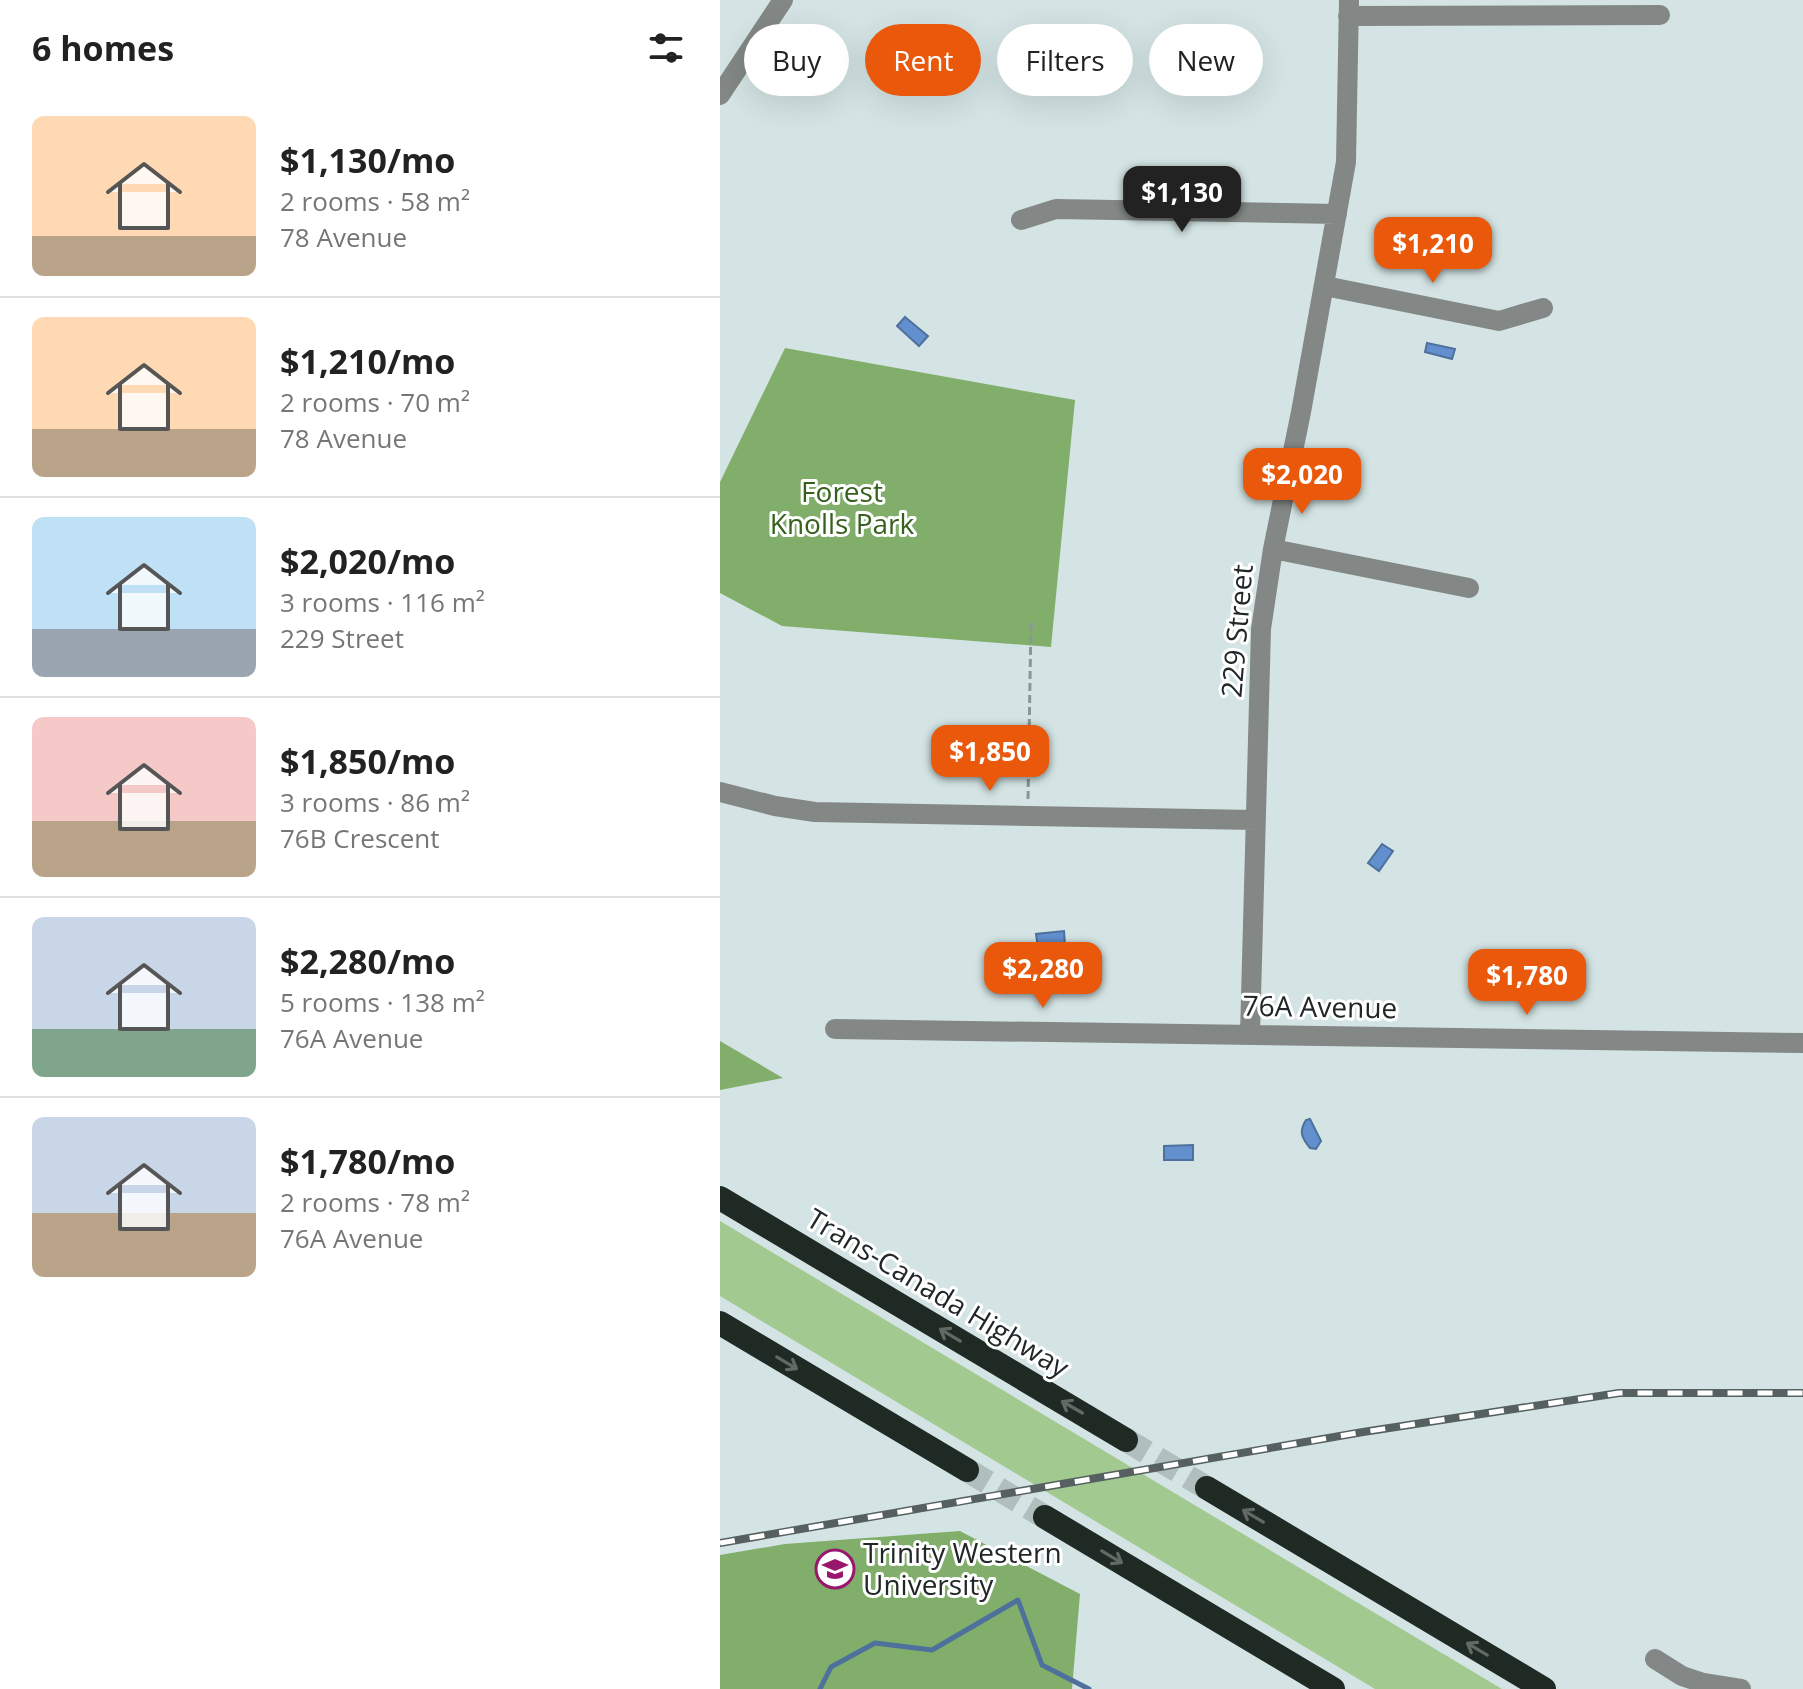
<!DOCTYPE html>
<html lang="en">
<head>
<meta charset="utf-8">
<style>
  :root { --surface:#fff; --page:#f2f2f2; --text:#222; --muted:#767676; --line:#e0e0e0; --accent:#ea580c }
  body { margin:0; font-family:"Open Sans",sans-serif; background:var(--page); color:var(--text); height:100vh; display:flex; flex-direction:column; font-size:30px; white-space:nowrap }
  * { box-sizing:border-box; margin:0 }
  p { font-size:26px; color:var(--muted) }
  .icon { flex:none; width:44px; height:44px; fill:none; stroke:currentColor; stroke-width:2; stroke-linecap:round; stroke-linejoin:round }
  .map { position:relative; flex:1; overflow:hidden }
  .drawer { display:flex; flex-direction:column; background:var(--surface); width:720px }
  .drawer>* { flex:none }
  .top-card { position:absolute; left:24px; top:24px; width:760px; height:72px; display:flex; gap:16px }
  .price { position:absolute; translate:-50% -68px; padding:0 18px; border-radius:16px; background:var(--accent); color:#fff; font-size:26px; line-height:52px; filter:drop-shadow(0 2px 4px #0008) }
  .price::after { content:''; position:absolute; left:50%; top:48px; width:24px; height:18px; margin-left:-12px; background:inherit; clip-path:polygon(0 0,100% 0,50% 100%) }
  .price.current { background:#222; color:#fff }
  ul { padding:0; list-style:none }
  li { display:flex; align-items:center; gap:24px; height:200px; padding:0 32px }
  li+li { border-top:2px solid var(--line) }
  li span { display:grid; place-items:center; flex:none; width:224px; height:160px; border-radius:12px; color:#555 }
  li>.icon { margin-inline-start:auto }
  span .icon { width:96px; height:96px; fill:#fffc; stroke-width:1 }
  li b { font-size:34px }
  h2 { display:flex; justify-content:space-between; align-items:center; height:96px; padding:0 32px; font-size:34px }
  .pill { padding:0 28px; border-radius:36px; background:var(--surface); box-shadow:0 8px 32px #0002; font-size:28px; line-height:72px }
  .pill.current { background:var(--accent); color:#fff }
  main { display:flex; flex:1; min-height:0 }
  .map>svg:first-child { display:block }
  .green { fill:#a2c990 }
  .forest { fill:#81ae6b }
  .water { fill:#6290ce; stroke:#4e709c; stroke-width:2 }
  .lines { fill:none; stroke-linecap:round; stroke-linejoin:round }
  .stream { stroke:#4e709c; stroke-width:5 }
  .highway-tunnel { stroke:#b0bebe; stroke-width:24; stroke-dasharray:24 12; stroke-linecap:butt }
  .path { stroke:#8a9696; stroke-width:3; stroke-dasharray:8 4; stroke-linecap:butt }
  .minor { stroke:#838886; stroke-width:20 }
  .highway { stroke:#202a25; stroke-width:24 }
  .rail-casing { stroke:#576060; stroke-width:8 }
  .rail { stroke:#fff; stroke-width:5; stroke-dasharray:15; stroke-linecap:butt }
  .oneway { stroke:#636a66 }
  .labels { text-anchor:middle; stroke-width:6; stroke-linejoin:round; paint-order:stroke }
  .park-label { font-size:28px; fill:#36611d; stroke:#fff }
  .street-label { font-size:28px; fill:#212727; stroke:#fff }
  .poi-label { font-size:28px; fill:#212727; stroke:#fff; text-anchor:start }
</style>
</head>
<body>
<main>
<section class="drawer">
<h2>6 homes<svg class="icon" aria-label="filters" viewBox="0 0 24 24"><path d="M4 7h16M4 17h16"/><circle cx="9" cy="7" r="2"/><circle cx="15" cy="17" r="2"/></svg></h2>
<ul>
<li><span style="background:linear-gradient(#ffd9b3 75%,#b9a48a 0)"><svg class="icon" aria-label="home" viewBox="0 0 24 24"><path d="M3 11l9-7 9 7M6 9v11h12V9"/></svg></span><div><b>$1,130/mo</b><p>2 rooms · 58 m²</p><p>78 Avenue</p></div></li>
<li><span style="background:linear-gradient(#ffd9b3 70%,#b9a48a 0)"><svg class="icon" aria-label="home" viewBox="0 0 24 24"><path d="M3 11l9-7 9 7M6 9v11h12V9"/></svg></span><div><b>$1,210/mo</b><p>2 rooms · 70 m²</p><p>78 Avenue</p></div></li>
<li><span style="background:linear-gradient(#bfe0f5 70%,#9aa5b1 0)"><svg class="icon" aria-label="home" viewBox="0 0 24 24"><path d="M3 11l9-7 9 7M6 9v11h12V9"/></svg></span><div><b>$2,020/mo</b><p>3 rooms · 116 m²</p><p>229 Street</p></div></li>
<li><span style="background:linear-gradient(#f6c9c9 65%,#b9a48a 0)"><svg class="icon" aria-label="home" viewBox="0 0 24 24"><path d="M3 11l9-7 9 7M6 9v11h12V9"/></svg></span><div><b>$1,850/mo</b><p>3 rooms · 86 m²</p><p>76B Crescent</p></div></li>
<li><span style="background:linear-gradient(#c9d6e8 70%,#7fa58c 0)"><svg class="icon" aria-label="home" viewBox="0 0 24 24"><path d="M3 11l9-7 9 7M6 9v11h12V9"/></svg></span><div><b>$2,280/mo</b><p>5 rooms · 138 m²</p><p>76A Avenue</p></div></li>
<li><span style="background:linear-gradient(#c9d6e8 60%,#b9a48a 0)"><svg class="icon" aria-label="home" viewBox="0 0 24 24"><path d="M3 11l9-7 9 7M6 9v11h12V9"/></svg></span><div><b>$1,780/mo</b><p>2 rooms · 78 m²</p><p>76A Avenue</p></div></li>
</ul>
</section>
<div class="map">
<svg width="1083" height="1689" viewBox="0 0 1083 1689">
  <rect width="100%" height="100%" fill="#d4e4e4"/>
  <!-- green -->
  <path class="green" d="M0,1221L782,1689H655L0,1296Z"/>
  <!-- forest -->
  <path class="forest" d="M65,348L355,400L331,647L62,626L0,593V482Z
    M0,1041L63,1078L0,1090Z
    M240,1531L360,1594L352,1689H0V1555L65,1544Z"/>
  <!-- water -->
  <path class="water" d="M185,317L208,336L199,346L177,326Z
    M707,343L735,349L732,359L705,352Z
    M662,844L673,851L659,871L648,863Z
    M344,931L345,945L318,948L316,934Z
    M590,1119L601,1141L596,1149L590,1148C581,1137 579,1131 586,1120Z
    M473,1145V1160H444V1146Z"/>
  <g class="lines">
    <!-- stream -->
    <path class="stream" d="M100,1689L111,1667L155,1643L212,1650L298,1600L322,1665L369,1689"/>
    <!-- highway-tunnel -->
    <path class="highway-tunnel" d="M406,1440L487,1488
      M247,1470L325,1517"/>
    <!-- path -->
    <path class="path" d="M308,799L311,622"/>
    <!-- minor -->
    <path class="minor" d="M628,16L940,15
      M0,95L63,0
      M301,220L336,209L617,214
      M605,286L779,321L823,308
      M553,549L749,588
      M0,792L55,806L95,812L535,820
      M115,1029L1083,1043
      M530,1034L541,629L553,549L581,412L626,162L629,0
      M935,1659L962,1676L983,1683L1021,1689"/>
    <!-- highway -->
    <path class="highway" d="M0,1198L406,1440
      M0,1323L247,1470
      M487,1488L824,1689
      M325,1517L613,1689"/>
    <defs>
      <path id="rail" d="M0,1543L643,1432L899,1393H1083"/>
    </defs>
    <!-- rail casing -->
    <use href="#rail" class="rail-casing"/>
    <!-- rail -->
    <use href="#rail" class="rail"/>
  </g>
  <!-- one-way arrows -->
  <defs><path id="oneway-shaft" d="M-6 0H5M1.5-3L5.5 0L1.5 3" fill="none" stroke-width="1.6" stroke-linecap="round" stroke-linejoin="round" transform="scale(2)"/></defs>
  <g class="oneway">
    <use href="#oneway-shaft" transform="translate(230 1335) rotate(-149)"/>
    <use href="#oneway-shaft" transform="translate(67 1363) rotate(31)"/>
    <use href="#oneway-shaft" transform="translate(352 1407) rotate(-150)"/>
    <use href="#oneway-shaft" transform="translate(533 1516) rotate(-149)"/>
    <use href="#oneway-shaft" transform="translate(392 1557) rotate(31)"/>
    <use href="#oneway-shaft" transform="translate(757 1649) rotate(-149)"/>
  </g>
  <!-- icons -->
  <defs>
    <symbol id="university-ring" viewBox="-11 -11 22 22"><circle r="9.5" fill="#fff" stroke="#98176d" stroke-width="1.5"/><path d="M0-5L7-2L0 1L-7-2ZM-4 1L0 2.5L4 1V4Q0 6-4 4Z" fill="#98176d"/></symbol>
  </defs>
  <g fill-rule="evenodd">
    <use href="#university-ring" x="93" y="1547" width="44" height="44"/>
  </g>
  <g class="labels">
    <!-- park labels -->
    <g class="park-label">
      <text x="122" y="502">Forest<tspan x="122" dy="32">Knolls Park</tspan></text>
    </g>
    <!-- street labels -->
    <g class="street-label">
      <text transform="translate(517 631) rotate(-85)" y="10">229 Street</text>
      <text transform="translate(600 1007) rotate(1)" y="10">76A Avenue</text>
      <text transform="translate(218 1293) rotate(31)" y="10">Trans-Canada Highway</text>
    </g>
    <!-- poi labels -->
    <g class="poi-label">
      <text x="143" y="1563">Trinity Western<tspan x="143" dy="32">University</tspan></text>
    </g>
  </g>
</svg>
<b class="price current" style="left:462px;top:234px">$1,130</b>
<b class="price" style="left:713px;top:285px">$1,210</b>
<b class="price" style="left:582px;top:516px">$2,020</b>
<b class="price" style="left:270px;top:793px">$1,850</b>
<b class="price" style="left:323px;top:1010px">$2,280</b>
<b class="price" style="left:807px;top:1017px">$1,780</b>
<div class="top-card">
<a class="pill">Buy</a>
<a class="pill current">Rent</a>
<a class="pill">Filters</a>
<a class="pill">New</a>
</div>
</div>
</main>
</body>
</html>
